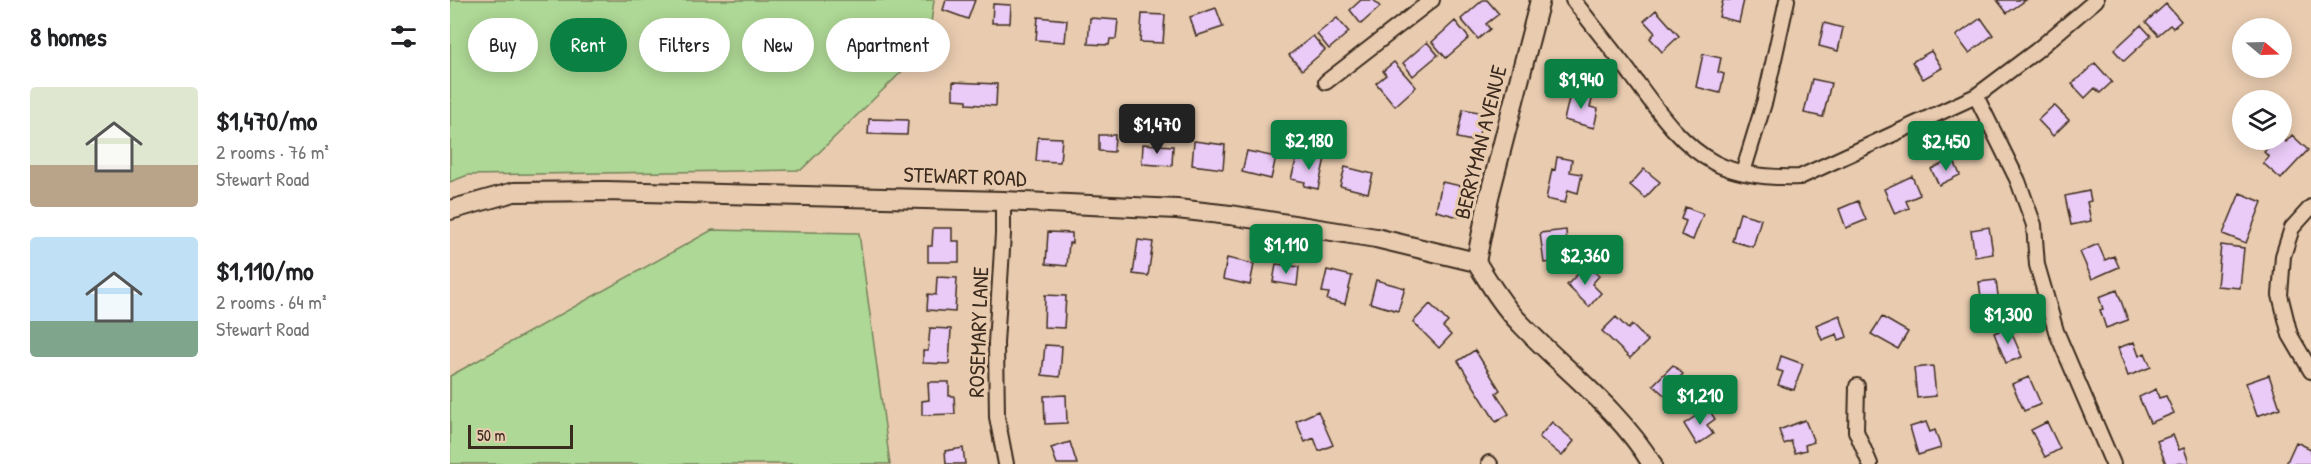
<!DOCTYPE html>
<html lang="en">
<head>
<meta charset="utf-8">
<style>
  :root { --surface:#fff; --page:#f2f2f2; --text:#202124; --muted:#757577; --accent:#0b8043 }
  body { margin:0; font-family:"Patrick Hand",sans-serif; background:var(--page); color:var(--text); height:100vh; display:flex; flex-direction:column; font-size:22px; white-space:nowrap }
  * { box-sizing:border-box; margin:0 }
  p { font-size:20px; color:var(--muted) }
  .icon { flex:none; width:33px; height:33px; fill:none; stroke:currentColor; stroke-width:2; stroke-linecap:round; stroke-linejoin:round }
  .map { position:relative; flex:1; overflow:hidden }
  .panel { display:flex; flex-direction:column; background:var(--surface); width:450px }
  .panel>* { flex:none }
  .banner { position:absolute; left:18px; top:18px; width:570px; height:54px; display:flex; gap:12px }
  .needle { width:39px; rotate:109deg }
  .controls { position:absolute; left:1782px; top:18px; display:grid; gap:12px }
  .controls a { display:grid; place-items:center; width:60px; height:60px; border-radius:50%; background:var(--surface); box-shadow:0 3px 15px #0003; font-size:30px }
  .scale { position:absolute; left:18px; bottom:15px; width:105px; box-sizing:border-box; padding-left:6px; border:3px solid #3b2a1e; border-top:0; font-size:16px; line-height:21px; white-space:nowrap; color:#3b2a1e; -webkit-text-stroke:4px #e9ccb0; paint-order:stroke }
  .price { position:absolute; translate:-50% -51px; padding:0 14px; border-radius:6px; background:var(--accent); color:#fff; font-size:20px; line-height:39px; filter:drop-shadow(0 2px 3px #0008) }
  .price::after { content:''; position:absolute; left:50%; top:36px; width:18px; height:14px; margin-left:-9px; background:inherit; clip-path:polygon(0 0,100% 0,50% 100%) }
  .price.active { background:#222; color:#fff }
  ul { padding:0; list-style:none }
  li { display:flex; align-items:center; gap:18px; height:150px; padding:0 30px }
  li span { display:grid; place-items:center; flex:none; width:168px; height:120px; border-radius:6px; color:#555 }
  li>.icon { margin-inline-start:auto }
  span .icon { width:72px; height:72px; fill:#fffc; stroke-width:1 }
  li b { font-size:26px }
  h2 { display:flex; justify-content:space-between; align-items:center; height:72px; padding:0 30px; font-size:26px }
  .tag { padding:0 21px; border-radius:27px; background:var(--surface); box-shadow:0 3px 15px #0003; font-size:21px; line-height:54px }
  .tag.active { background:var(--accent); color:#fff }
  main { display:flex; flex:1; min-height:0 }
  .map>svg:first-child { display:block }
  .green { fill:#aed895; stroke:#74815a; stroke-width:1.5 }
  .building { fill:#eacaf6; stroke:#3b2a1e; stroke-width:1.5 }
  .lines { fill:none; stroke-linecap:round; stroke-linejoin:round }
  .minor-casing { stroke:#3b2a1e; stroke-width:18 }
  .tertiary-casing { stroke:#3b2a1e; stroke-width:22 }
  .minor { stroke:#e9ccb0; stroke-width:14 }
  .tertiary { stroke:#e9ccb0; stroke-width:18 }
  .labels { text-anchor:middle; stroke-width:6; stroke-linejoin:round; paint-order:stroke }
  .street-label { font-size:22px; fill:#3b2a1e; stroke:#e9ccb0 }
</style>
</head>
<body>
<main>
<section class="panel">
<h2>8 homes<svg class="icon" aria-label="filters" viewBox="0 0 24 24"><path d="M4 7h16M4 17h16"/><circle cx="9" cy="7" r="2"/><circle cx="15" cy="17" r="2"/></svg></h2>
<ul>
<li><span style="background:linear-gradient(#dfe7d0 65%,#b9a48a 0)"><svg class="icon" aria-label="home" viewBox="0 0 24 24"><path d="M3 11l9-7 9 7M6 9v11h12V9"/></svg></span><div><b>$1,470/mo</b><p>2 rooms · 76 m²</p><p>Stewart Road</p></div></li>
<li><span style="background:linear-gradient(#bfe0f5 70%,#7fa58c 0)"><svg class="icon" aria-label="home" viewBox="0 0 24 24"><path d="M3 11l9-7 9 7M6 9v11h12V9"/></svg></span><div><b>$1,110/mo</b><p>2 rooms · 64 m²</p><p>Stewart Road</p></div></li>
</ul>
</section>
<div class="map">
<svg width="1861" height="464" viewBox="0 0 1861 464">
  <rect width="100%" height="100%" fill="#e9ccb0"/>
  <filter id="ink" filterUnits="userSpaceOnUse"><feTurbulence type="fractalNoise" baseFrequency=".0167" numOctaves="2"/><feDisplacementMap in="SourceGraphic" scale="12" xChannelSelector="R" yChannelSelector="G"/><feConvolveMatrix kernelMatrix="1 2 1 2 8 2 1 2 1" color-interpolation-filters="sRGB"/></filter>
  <g filter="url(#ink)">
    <!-- green -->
    <path class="green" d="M0,0H484L478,46L351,170L18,175L0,182Z
      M262,230L409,233L440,464H0V376Z"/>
    <!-- building -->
    <path class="building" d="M496,0H525L518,19L493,10Z
      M911,0H924L930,7L911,24L900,10Z
      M1033,0H1037L1049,14L1036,24L1040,29L1028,39L1011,19Z
      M1273,0H1294L1289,22L1269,17Z
      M1547,0H1576L1557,13Z
      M543,4L561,5L560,23H542Z
      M1716,4L1731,21L1723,28L1720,25L1708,35L1696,22Z
      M766,8L773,27L746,36L740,17Z
      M1206,10L1229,36L1212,52L1200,38L1205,33L1194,21Z
      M692,14L715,15L713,43L690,42Z
      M588,17L617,20L615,42L586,40Z
      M640,18L668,20L666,39H660L659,45L638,44Z
      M887,18L899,32L879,49L867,34Z
      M1531,18L1543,35L1519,53L1506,36Z
      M1005,21L1019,38L996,58L982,42Z
      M1374,23L1393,28L1388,51L1369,46Z
      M1691,25L1701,36L1674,61L1664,50Z
      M863,36L875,50L852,70L839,55Z
      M977,42L988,55L963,76L953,63Z
      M1481,51L1492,68L1473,79L1462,62Z
      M1253,54L1271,58L1268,72L1274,74L1270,93L1246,87Z
      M944,62L966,87L945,106L926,83L936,75L933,71Z
      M1645,63L1662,82L1650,93L1645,88L1635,98L1622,84Z
      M1362,79L1381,83L1373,117L1354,113Z
      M503,82L547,84L546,106L517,104V100L503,99Z
      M1121,90L1143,96L1140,107L1148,109L1144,128L1114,120Z
      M1604,105L1619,120L1603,136L1588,120Z
      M1013,109L1034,113L1027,142L1007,138Z
      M419,119L458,120L457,135L418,134Z
      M649,135H665L664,152L649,151Z
      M1842,135L1858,150L1831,179L1813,163L1819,157L1814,152L1825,140H1832V137L1836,142Z
      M588,137L612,138L610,162L586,161Z
      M744,141L775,145L773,169L742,165Z
      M693,144L723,146L722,166L692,164Z
      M797,151L826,157L821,179L792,172Z
      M856,154L875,158L868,189L854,186L855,182L841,179L847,157L855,159Z
      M1107,157L1122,160L1120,172L1132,174L1128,193L1118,190L1115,203L1096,199L1102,169L1105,170Z
      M1503,159L1510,175L1489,185L1481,169Z
      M895,167L923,174L918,193L890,186Z
      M1194,169L1210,182L1195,198L1180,185Z
      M1462,176L1470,195L1456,201L1459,208L1445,214L1434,189Z
      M992,182L1016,187L1009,217L986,211Z
      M1639,191L1641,201L1637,202L1641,221L1621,225L1615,196Z
      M1790,193L1812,202L1796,243L1773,234Z
      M1408,201L1416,220L1396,228L1389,209Z
      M1235,207L1253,214L1243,240L1231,235L1236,221L1231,219Z
      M1290,213L1311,219L1303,247L1282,241Z
      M1539,227L1543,254L1525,257L1521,230Z
      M483,228H502V241H509V262H478V246H482Z
      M1116,230L1117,244L1111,245L1112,261L1094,263L1090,233Z
      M598,232L622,233V243H619L617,266L596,264Z
      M688,240L703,242L698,276L683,274Z
      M1648,244L1655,260L1664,256L1669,267L1642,279L1630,252Z
      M1771,245L1794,248L1790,288L1767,286Z
      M777,258L804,264L800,285L773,279Z
      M826,264L849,267L847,286L823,282Z
      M1137,265L1149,276L1142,284L1151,293L1139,307L1117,285Z
      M877,270L902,276L895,304L877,300L879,293L872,292Z
      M487,277L507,278L505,312L477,310L478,294L486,295Z
      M926,280L955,288L948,311L920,303Z
      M1546,280L1550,311L1533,313L1529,282Z
      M1667,290L1678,320L1656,328L1650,310L1653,309L1649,297Z
      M595,295L616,296L614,328L594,327Z
      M980,304L998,322L993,327L1001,335L989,348L963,322Z
      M1390,315L1397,337L1389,340L1387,334L1372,340L1366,325Z
      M1166,317L1178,329L1182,325L1198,341L1180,358L1152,331Z
      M1432,317L1458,332L1448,349L1421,334Z
      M1559,327L1572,357L1556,363L1544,333Z
      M480,328L501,329L499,364L473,363V351H478Z
      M1684,342L1689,356L1695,353L1701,367L1678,376L1668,348Z
      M595,345L612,346L610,377L592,375Z
      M1025,350L1050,390L1046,393L1059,414L1046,422L1008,361Z
      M1331,356L1353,364L1344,390L1328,385L1333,372L1327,370Z
      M1223,365L1233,374L1227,380L1236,388L1222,402L1203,385Z
      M1483,366L1486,396L1467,398L1464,368Z
      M1819,375L1830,408L1807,416L1796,383Z
      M1579,377L1591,404L1574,411L1562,384Z
      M478,382H499V396H504L505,414L472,415V401L479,400Z
      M1706,389L1709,398L1716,396L1724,413L1700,423L1689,397Z
      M616,395L617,423L595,424L594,396Z
      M1258,408L1265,419L1257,425L1263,434L1247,445L1234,424Z
      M868,411L883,445L869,451L864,438L855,442L846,421Z
      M1355,420L1364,442L1355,445L1356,450L1345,453L1341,441L1334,444L1329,430Z
      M1102,422L1124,441L1112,456L1089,437Z
      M1476,422L1480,432L1485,430L1491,448L1468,455L1460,427Z
      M1597,422L1610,449L1595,457L1581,430Z
      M1723,435L1729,450L1734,448L1739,463L1716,464L1707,441Z
      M620,442L627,464H607L601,448Z
      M1846,442L1861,449V464H1836Z
      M513,448L515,464H496L495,451Z"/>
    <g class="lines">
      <defs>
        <path id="minor" d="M1123,0C1141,23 1159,46 1177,69C1202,102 1227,143 1265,163C1291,176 1322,178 1350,177L1526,96L1586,51L1646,0
          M876,82L982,0
          M1526,96L1568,181L1584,225L1587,265L1606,331L1663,464
          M1293,172L1315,100L1337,0
          M553,201V234L546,343L547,417L556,464
          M1861,207L1842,228L1833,256L1830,295L1840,335L1861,371
          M1407,386L1406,431L1420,464
          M1039,463L1040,464"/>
        <path id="tertiary" d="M0,210L64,192L156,191L553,201L727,209L780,215L926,238L1026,262
          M1026,262C1039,282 1052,305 1069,322C1113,369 1169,409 1202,464
          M1026,262L1039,197L1090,0"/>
      </defs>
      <!-- minor casing -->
      <use href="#minor" class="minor-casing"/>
      <!-- tertiary casing -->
      <use href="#tertiary" class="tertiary-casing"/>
      <!-- minor -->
      <use href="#minor" class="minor"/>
      <!-- tertiary -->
      <use href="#tertiary" class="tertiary"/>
    </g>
  </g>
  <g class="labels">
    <!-- street labels -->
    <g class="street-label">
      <text transform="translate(1030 142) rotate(-76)" y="8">BERRYMAN AVENUE</text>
      <text transform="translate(515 176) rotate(2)" y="8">STEWART ROAD</text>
      <text transform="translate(528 332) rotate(-88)" y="8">ROSEMARY LANE</text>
    </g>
  </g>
</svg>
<div class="controls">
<a><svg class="needle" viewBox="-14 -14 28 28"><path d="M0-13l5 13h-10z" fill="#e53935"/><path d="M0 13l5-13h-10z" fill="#757577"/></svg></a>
<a><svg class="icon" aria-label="layers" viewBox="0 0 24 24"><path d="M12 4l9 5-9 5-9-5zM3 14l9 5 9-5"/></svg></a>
</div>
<div class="scale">50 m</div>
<b class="price" style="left:1131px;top:110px">$1,940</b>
<b class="price active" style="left:707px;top:155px">$1,470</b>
<b class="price" style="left:859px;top:171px">$2,180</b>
<b class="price" style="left:1496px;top:172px">$2,450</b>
<b class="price" style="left:836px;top:275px">$1,110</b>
<b class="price" style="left:1135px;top:286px">$2,360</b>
<b class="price" style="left:1558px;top:345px">$1,300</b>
<b class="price" style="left:1250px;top:426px">$1,210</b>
<div class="banner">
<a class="tag">Buy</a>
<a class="tag active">Rent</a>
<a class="tag">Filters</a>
<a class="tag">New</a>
<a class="tag">Apartment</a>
</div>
</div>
</main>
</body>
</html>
